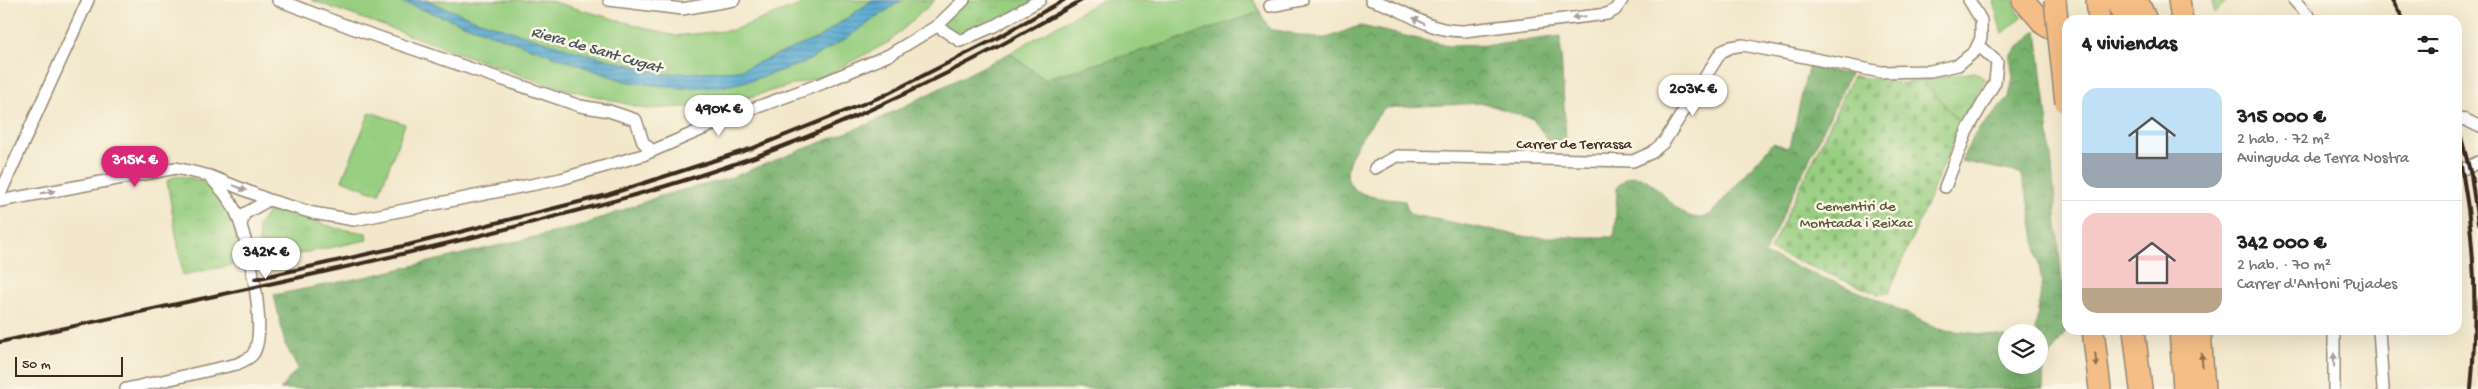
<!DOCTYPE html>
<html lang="es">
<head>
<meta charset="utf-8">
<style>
  :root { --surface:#fff; --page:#f2f2f2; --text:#222; --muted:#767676; --line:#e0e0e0; --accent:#db2777 }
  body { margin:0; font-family:"Gochi Hand",sans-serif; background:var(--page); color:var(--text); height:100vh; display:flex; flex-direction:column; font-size:19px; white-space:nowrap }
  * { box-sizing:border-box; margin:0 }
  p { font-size:16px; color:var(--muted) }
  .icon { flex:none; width:28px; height:28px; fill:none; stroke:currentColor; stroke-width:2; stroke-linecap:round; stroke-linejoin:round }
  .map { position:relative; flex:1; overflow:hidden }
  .drawer { position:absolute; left:2062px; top:15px; width:400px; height:320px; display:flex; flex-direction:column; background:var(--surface); border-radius:15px; box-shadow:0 5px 20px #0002 }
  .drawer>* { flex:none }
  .fabs { position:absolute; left:1998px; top:324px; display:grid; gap:10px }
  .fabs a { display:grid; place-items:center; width:50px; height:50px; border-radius:50%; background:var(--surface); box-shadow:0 5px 20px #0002; font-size:25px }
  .scale { position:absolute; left:15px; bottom:12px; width:108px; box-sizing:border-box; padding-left:5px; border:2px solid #3b2a1e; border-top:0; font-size:14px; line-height:18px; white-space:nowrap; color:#3b2a1e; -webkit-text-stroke:4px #fcf5e5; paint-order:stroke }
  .price { position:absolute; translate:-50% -42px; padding:0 11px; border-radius:18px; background:#fff; color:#222; font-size:16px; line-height:32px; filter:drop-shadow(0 1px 2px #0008) }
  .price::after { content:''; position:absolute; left:50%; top:30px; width:15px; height:11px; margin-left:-8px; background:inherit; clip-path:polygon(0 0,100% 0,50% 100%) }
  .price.current { background:var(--accent); color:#fff }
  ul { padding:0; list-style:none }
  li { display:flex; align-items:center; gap:15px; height:125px; padding:0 20px }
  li+li { border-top:1px solid var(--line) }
  li span { display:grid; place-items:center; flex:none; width:140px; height:100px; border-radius:15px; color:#555 }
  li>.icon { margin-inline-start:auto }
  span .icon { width:60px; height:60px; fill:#fffc; stroke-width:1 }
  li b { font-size:21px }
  h2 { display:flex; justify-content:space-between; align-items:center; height:60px; padding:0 20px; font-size:21px }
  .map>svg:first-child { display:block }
  .green { fill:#97ce80; stroke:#697c4f }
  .forest { fill:url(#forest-crowns); stroke:#5a6e46 }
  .cemetery { fill:url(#cemetery-stones); stroke:#697c4f }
  .park { fill:url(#park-tufts); stroke:#697c4f }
  .water { fill:url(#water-rules); stroke:#486a78 }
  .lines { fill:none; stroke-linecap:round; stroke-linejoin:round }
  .street-casing { stroke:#968874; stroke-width:14 }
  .highway-casing { stroke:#968874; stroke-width:24 }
  .street { stroke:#fff; stroke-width:11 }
  .highway { stroke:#f5be86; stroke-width:21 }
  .rail { stroke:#3b2a1e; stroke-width:4 }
  .highway-bridge-casing { stroke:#968874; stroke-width:24; stroke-linecap:butt }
  .highway-bridge { stroke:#f5be86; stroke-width:21 }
  .oneway { fill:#a79f9a }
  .oneway2 { fill:#8f6d4d }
  .labels { text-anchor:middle; stroke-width:5; stroke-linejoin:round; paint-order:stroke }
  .street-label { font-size:15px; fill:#3b2a1e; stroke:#fcf5e5 }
  .park-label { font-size:15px; fill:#575b3b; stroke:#fcf5e5 }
  .water-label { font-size:16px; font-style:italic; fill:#44565d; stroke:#fcf5e5 }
</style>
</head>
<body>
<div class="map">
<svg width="2478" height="389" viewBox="0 0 2478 389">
  <defs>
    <pattern id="forest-crowns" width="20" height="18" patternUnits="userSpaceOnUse" patternTransform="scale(1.25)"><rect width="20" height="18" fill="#79b16e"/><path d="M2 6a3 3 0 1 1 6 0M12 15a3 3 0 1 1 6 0" fill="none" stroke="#64905a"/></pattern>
    <pattern id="cemetery-stones" width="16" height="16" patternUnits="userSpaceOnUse" patternTransform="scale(1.25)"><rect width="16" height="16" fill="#97ce80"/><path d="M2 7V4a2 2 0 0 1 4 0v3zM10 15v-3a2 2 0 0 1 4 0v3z" fill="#83b16e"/></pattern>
    <pattern id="park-tufts" width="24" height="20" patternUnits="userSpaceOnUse" patternTransform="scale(1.25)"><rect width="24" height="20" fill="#97ce80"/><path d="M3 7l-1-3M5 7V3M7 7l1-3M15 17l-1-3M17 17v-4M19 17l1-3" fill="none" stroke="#83b16e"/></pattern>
    <pattern id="water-rules" width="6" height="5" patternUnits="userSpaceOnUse" patternTransform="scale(1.25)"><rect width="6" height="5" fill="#56a9d1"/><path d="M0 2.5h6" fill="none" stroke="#488aa9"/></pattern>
  </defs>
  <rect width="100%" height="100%" fill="#fcf5e5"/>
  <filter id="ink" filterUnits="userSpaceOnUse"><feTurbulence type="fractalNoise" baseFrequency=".02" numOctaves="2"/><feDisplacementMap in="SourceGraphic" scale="10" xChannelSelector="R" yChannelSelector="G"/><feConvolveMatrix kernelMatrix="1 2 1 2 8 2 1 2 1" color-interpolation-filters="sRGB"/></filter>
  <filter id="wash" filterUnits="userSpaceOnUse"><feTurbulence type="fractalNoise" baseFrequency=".0096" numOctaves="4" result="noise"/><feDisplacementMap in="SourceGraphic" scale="20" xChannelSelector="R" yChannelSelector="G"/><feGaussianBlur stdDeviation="1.12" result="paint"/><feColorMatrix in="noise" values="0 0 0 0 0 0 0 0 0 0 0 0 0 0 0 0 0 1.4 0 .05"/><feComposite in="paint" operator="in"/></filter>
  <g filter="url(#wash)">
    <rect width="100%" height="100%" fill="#f2e7cb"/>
    <!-- green -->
    <path class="green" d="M311,0H396L624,81L677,88L721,87L752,80L804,63L845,39L902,0H935L889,42L824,76L721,105L647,109L543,83Z
      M425,0H546L675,36L733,30L813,0H873L818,38L740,70L666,74L578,52L479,21Z
      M1101,0H1253L1260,12L1168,43L1044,79L1010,53Z
      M1993,0H2013L2021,18L2002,34Z
      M370,112L405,124L379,194L342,180Z"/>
    <!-- forest -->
    <path class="forest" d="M1260,12L1270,30C1289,30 1302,39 1324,38C1335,37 1348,28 1361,26L1449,46L1495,45L1560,36L1566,140L1554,143L1548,140L1533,119L1483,103L1384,108C1369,129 1320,181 1367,195C1379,199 1393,199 1405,201L1409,214L1528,237H1613L1615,232L1617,187C1651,147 1671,234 1710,215L1773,143L1787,148L1791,143L1808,67L1850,74L1764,254L1877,299L1938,329L2006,337V365H2039V332H2035L2042,283L2029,203L2020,173L1961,161L1974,135L2009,97L2013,78L2010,55L2037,30L2050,144L2066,331L2044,366L2043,389H280L298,368L285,344L274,295L370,276L581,226L660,196L727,179L871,123L1010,53L1044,79L1168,43Z"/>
    <!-- cemetery -->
    <path class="cemetery" d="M1853,76L1903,84L1923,80L1961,124L1889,292L1878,294L1770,250Z"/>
    <!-- park -->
    <path class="park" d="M964,0H1040L960,41L937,26Z
      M2212,0H2228L2215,13Z
      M1975,72L1985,79L1961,124L1923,80Z
      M176,176C182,177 189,177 195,179C230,192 235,232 242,263L183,275L167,181Z
      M272,206L335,228L366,233L367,240L260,262L258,226Z"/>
    <!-- water -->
    <path class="water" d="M396,0H425L479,21L578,52L666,74L740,70L818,38L873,0H902L845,39L804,63L752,80L721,87L677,88L624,81Z"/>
  </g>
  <g filter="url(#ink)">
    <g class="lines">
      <defs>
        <path id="street" d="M278,0L355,29L580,106L609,111L636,120L643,142L652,151
          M609,0L682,9L734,0
          M1371,0C1408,9 1423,31 1464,31L1607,14L1615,10L1622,0
          M2294,0L2312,20
          M1270,6L1302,0
          M937,26L960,41L994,26L1040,0
          M2458,119L2466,120L2478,126
          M1375,168L1397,156L1633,161L1651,153L1664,142L1721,52L1731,47L1743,45L1881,72L1930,71L1958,65L1975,51L1981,38V20L1969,0
          M2458,169L2467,168L2478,162
          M1945,187L1967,131L1995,82L1997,62L1978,45
          M0,194L88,0
          M0,201L176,168L210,176L269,200L313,213L354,220L561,179L643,155L733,116L823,83L889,55L937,26L964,0
          M241,225L244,214L269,200
          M2379,330L2383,389
          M126,389L237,364C242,361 250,359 253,354C269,332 247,237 236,212C230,199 221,189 211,178
          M2334,389V330"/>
        <path id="highway" d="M2023,0L2045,25L2068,38
          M2097,0L2099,20
          M2115,0L2127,20
          M2137,0L2146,20
          M2179,0L2182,20
          M2093,330L2100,389
          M2134,330L2141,389
          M2180,330L2184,389
          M2200,330L2204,389"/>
      </defs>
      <!-- street casing -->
      <use href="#street" class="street-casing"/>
      <!-- highway casing -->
      <use href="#highway" class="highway-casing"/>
      <!-- street -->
      <use href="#street" class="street"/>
      <!-- highway -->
      <use href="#highway" class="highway"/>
      <!-- rail -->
      <path class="rail" d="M2392,0L2404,20
        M2458,126L2471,175L2478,223
        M2458,151C2475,229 2478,310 2471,389
        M255,279L408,245L607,195L753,148L883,96L999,37L1064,0
        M0,342C166,306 333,272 498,231C585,209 672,187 757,156C870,115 977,60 1082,0"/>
      <defs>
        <path id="highway-bridge" d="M2055,0L2066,103"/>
      </defs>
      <!-- highway-bridge casing -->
      <use href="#highway-bridge" class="highway-bridge-casing"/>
      <!-- highway-bridge -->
      <use href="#highway-bridge" class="highway-bridge"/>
    </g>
    <!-- one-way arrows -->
    <defs><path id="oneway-solid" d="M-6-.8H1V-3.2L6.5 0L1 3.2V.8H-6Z" transform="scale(1.25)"/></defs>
    <g class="oneway">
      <use href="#oneway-solid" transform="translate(1579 17) rotate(174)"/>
      <use href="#oneway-solid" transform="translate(1419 21) rotate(-150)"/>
      <use href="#oneway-solid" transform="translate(240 188) rotate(22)"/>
      <use href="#oneway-solid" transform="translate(48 192) rotate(-11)"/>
      <use href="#oneway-solid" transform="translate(2334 360) rotate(-90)"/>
    </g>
    <g class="oneway2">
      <use href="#oneway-solid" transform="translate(2096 360) rotate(83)"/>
      <use href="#oneway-solid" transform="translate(2202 360) rotate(-94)"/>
    </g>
  </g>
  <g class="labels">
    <!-- street labels -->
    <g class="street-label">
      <text x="1574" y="148">Carrer de Terrassa</text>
    </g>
    <!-- park labels -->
    <g class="park-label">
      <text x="1856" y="210">Cementiri de<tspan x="1856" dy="17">Montcada i Reixac</tspan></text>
    </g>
    <!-- water labels -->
    <g class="water-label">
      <text transform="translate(597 48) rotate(16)" y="6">Riera de Sant Cugat</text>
    </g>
  </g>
</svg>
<div class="fabs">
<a><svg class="icon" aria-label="layers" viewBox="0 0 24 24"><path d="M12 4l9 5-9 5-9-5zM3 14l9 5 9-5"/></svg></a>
</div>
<div class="scale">50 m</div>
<b class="price" style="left:1693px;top:117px">203K €</b>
<b class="price" style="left:719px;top:137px">490K €</b>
<b class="price current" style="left:135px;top:188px">315K €</b>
<b class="price" style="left:266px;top:280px">342K €</b>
<section class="drawer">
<h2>4 viviendas<svg class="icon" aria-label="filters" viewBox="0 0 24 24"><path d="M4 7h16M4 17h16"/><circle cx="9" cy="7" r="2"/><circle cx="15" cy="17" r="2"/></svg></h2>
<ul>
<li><span style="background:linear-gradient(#bfe0f5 65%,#9aa5b1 0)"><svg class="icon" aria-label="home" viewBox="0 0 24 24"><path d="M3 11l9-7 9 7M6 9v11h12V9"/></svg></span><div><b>315 000 €</b><p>2 hab. · 72 m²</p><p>Avinguda de Terra Nostra</p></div></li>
<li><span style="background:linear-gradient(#f6c9c9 75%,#b9a48a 0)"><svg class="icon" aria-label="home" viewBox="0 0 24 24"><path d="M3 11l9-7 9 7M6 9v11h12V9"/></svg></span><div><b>342 000 €</b><p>2 hab. · 70 m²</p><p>Carrer d'Antoni Pujades</p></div></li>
</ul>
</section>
</div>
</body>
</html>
